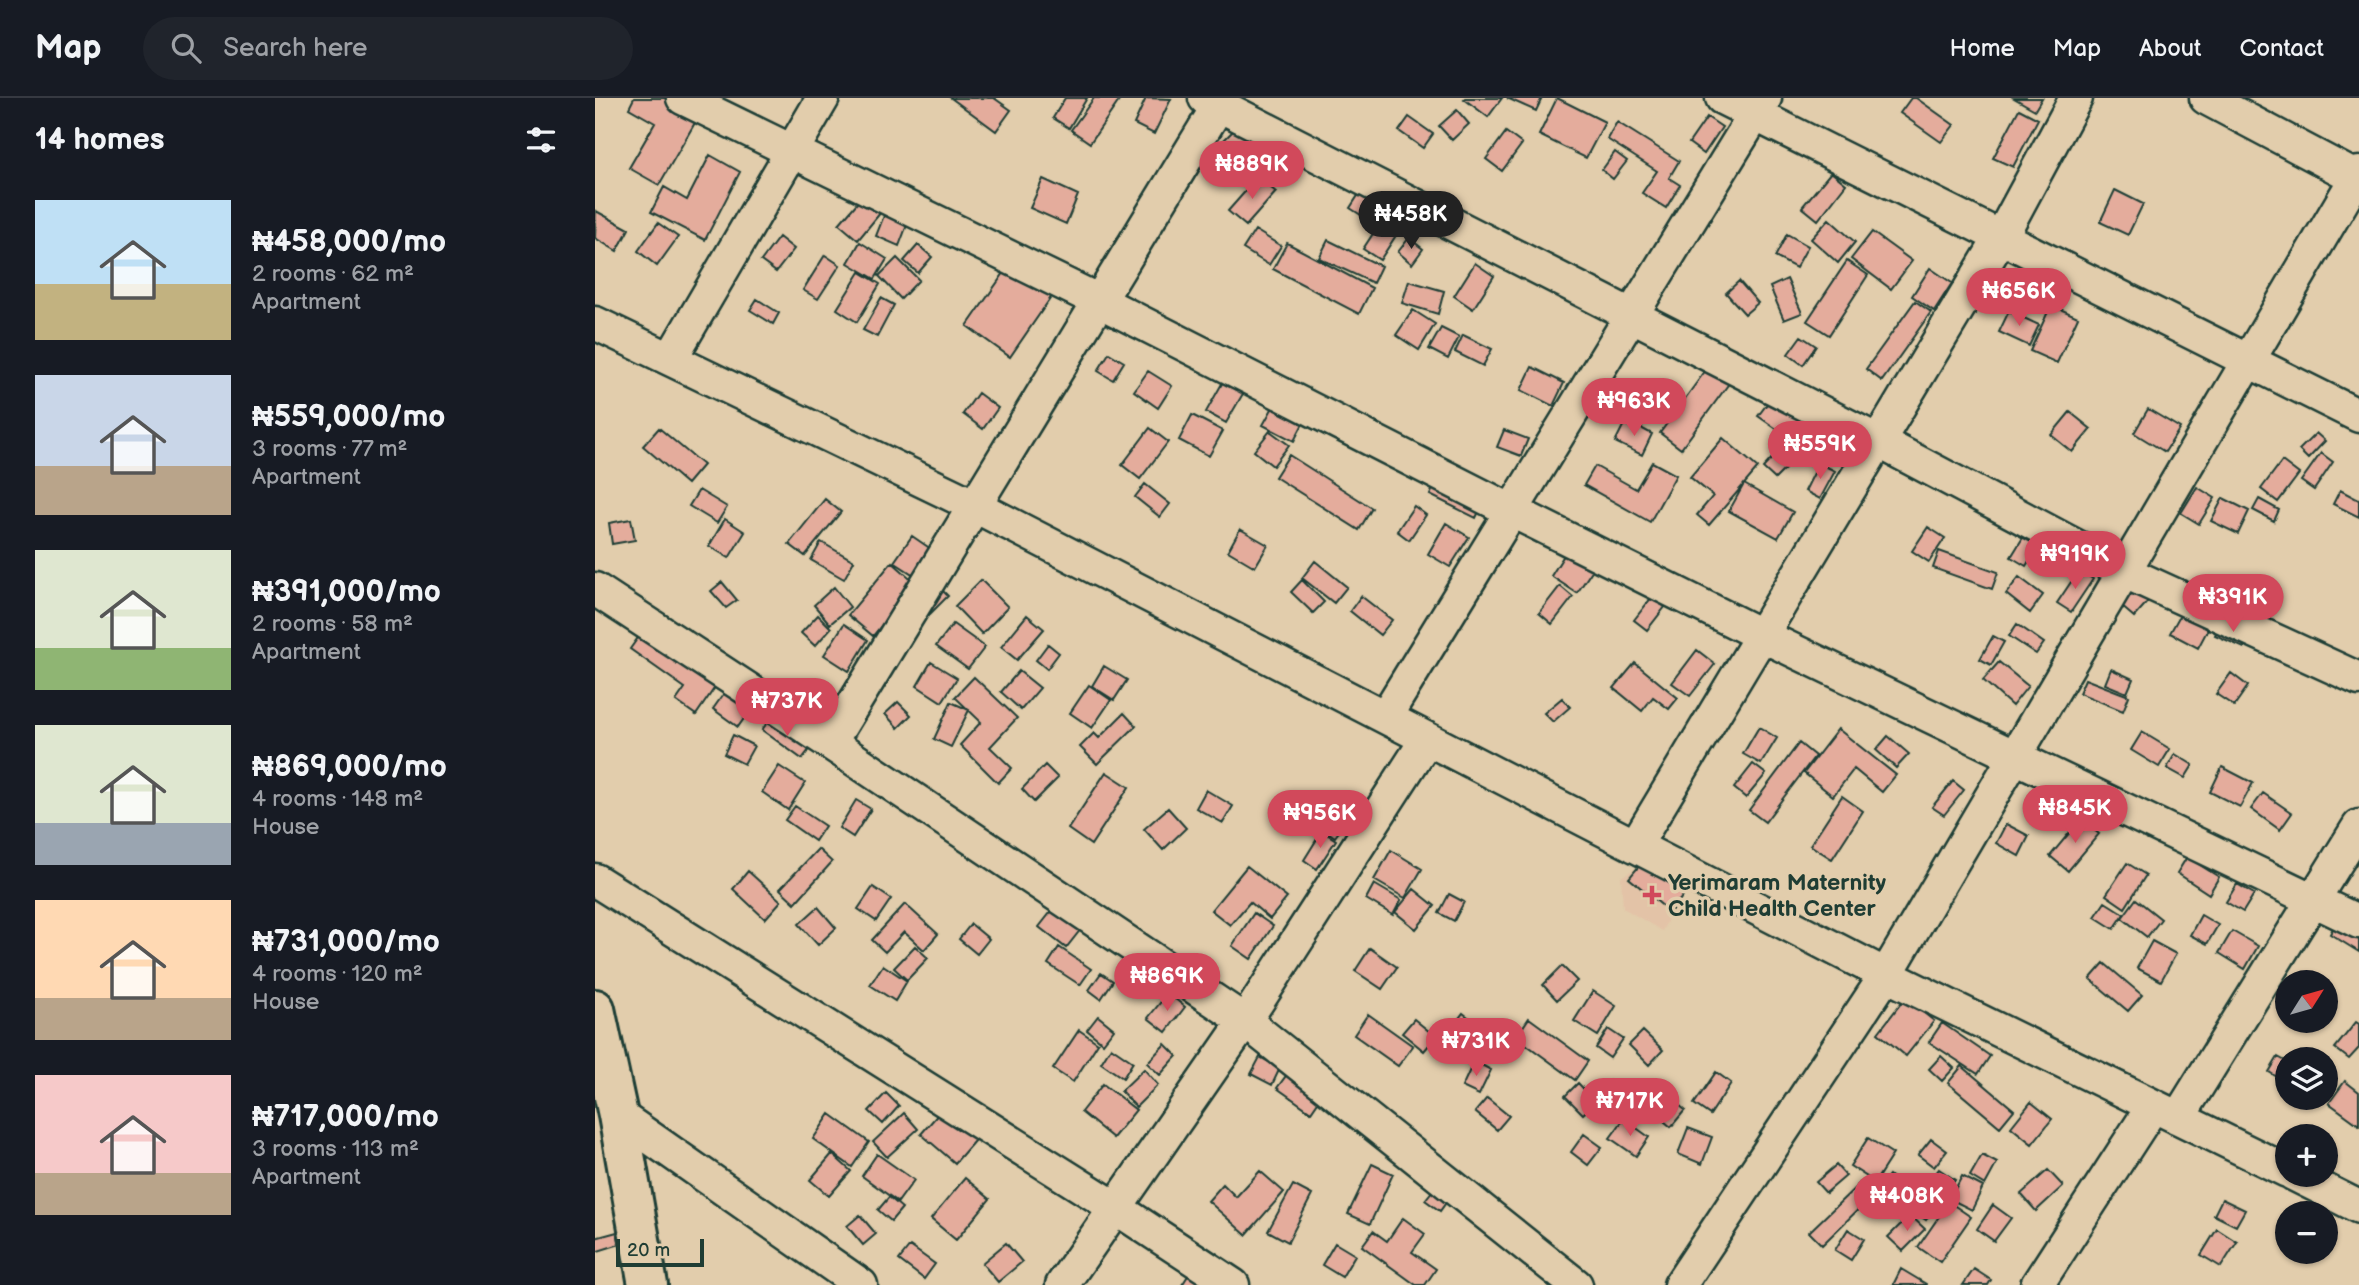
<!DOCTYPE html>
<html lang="en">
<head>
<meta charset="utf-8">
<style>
  :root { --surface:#171b24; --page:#20242c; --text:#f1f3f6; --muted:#9ea1a6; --line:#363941; --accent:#d1495b }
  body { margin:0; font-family:"Balsamiq Sans",sans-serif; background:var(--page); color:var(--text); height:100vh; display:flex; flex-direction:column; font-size:26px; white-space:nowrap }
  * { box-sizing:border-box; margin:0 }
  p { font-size:23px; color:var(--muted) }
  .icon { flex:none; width:38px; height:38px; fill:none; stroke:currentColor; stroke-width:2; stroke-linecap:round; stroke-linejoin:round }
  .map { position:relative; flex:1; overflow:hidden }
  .sheet { display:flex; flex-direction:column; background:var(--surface); width:595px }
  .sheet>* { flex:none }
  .needle { width:46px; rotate:53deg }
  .controls { position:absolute; left:1680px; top:872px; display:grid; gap:14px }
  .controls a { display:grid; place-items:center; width:63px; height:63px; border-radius:50%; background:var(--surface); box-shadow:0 2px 5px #0004; font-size:35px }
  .scale { position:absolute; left:21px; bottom:18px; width:88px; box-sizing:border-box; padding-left:7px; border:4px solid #1f3d34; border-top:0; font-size:19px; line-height:24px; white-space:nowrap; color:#1f3d34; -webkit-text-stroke:5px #e2cdac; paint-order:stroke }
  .price { position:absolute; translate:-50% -60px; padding:0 16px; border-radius:24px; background:var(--accent); color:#fff; font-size:23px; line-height:46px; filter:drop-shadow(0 2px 4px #0008) }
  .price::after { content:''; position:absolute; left:50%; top:42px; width:21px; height:16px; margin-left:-10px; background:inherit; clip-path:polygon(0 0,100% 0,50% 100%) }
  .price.selected { background:#222; color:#fff }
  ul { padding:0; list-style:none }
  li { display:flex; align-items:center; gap:21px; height:175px; padding:0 35px }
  li span { display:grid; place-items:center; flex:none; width:196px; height:140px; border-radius:0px; color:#555 }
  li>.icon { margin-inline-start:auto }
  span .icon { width:84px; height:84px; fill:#fffc; stroke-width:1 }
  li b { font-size:30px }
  h2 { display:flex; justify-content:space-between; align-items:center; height:84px; padding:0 35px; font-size:30px }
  header { display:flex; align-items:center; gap:42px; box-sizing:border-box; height:98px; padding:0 35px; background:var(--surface); border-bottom:2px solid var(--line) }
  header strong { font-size:33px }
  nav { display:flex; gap:38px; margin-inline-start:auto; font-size:24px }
  .search { width:490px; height:63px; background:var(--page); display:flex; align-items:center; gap:18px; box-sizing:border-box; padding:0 24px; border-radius:38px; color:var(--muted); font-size:26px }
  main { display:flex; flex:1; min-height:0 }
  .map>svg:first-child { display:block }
  .built { fill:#e3c3a7 }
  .building { fill:#e4ac9c; stroke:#1f3d34; stroke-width:2 }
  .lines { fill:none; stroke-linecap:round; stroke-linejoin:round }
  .minor-casing { stroke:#1f3d34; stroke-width:37 }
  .primary-casing { stroke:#1f3d34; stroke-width:44 }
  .minor { stroke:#e2cdac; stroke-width:32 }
  .primary { stroke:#e2cdac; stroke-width:38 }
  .poi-dot { fill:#d1495b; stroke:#e2cdac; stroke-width:2.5 }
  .labels { text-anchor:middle; stroke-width:7; stroke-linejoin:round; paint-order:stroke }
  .poi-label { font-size:23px; font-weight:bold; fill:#1f3d34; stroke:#e2cdac; text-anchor:start }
</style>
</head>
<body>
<header>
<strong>Map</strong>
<div class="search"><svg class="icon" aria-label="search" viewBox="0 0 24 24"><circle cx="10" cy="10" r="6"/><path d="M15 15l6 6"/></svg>Search here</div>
<nav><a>Home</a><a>Map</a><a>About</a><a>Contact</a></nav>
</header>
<main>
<section class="sheet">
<h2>14 homes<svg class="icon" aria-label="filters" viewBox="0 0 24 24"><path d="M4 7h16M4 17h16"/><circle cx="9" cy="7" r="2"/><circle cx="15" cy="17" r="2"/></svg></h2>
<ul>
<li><span style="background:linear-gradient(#bfe0f5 60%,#c2b280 0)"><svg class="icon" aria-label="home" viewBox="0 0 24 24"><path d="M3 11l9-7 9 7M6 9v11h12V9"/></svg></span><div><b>₦458,000/mo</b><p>2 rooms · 62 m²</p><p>Apartment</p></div></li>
<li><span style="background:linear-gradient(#c9d6e8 65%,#b9a48a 0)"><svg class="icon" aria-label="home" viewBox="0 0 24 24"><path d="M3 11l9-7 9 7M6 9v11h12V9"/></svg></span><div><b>₦559,000/mo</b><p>3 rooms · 77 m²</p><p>Apartment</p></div></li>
<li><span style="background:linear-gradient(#dfe7d0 70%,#8fb573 0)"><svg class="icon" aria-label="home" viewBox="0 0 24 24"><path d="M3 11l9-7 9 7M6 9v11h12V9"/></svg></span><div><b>₦391,000/mo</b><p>2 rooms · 58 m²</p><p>Apartment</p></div></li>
<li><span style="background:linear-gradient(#dfe7d0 70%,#9aa5b1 0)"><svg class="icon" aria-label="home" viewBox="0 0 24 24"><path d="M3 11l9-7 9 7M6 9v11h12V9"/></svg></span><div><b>₦869,000/mo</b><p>4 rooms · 148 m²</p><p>House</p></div></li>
<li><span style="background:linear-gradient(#ffd9b3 70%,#b9a48a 0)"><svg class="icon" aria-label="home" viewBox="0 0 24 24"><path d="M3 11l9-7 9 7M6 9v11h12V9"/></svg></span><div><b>₦731,000/mo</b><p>4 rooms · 120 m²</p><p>House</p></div></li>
<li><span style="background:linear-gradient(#f6c9c9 70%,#b9a48a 0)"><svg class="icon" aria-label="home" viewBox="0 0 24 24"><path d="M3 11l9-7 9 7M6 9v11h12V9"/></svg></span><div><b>₦717,000/mo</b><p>3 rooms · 113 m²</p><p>Apartment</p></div></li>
</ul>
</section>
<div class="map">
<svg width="1764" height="1187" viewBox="0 0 1764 1187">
  <rect width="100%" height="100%" fill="#e2cdac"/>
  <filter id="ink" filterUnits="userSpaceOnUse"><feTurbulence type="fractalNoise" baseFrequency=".0143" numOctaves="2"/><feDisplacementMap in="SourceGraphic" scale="14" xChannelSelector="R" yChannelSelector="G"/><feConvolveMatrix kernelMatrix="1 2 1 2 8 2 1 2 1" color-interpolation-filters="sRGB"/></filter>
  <g filter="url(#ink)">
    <!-- built -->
    <path class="built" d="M1049,765L1093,784L1067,833L1028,810L1026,779Z"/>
    <!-- building -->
    <path class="building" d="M39,0H77L105,16L64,87L34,70L60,25L34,10Z
      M356,0H399L416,12L401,33Z
      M470,0H492L474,30L458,20Z
      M499,0H526L495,45L476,32Z
      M551,0L576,1L559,36L539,26Z
      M870,0H907L893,19L869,1Z
      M912,0H947L941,13Z
      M962,0L1010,24L991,60L944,37Z
      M1316,0H1321L1359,27L1346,44L1305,15Z
      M1419,0H1447L1440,12Z
      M1424,11L1443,21L1418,69L1398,60Z
      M862,12L874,26L857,42L844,28Z
      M814,19L838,36L828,50L804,33Z
      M1112,19L1127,29L1109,56L1094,45Z
      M1022,24L1084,63L1074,80L1085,87L1071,110L1047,95L1062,73L1012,41Z
      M641,30L669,57L650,77L622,49Z
      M911,34L927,46L907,73L891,61Z
      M1020,54L1032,63L1018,81L1007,72Z
      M676,56L696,69L685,87L665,74Z
      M115,57L145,74L110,142L56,114L69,89L92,102Z
      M1236,74L1251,86L1223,122L1207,109Z
      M663,79L681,94L651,128L633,113Z
      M448,81L483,97L471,126L435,110Z
      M1520,92L1548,106L1533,137L1505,124Z
      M766,93L811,122L785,162L768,151L783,128L755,110Z
      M268,98L286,114L263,142L244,126Z
      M292,110L315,119L304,148L281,138Z
      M1,113L34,131L22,153L0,140Z
      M1234,121L1260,144L1243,165L1216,141Z
      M63,125L83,139L62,168L43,153Z
      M660,132L686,148L674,167L648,151Z
      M1277,134L1317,163L1296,191L1256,161Z
      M1192,136L1213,148L1201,170L1180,159Z
      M184,139L199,151L181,174L166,163Z
      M814,140L828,151L817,166L803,154Z
      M733,142L786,168L778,185L724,160Z
      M265,144L292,161L280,181L253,165Z
      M692,145L777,190L764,216L678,171Z
      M323,147L337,159L323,175L309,163Z
      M230,157L245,167L223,201L208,192Z
      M302,160L324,182L306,201L284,178Z
      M1252,163L1273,177L1234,237L1212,223Z
      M416,165L459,195L415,259L372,228Z
      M880,165L899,178L878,211L859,198Z
      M1335,170L1357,185L1339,213L1317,198Z
      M265,174L285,186L262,224L242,211Z
      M1192,181L1207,215L1189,222L1175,189Z
      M814,183L849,193L843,216L807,205Z
      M1144,183L1163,205L1150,216L1131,195Z
      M286,200L299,207L282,239L268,232Z
      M162,201L184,215L178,226L155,212Z
      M1320,203L1336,214L1287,283L1271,271Z
      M1456,207L1483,219L1462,265L1435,253Z
      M818,212L840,226L824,252L801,237Z
      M1414,213L1444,227L1434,248L1404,234Z
      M846,230L864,239L853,261L834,251Z
      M868,237L897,251L888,268L860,254Z
      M1206,238L1221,248L1208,267L1193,256Z
      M514,255L529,264L518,282L503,273Z
      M643,257L664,268L631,325L611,314Z
      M937,269L969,285L958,308L926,292Z
      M1113,269L1135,284L1086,351L1065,335Z
      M553,273L577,288L563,310L539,293Z
      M383,295L403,310L388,331L368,316Z
      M683,300L713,316L699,343L668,327Z
      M1175,302L1212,328L1200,344L1163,318Z
      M1553,311L1585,330L1570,354L1539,335Z
      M1475,314L1496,331L1477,354L1456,337Z
      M597,317L628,333L614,358L584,342Z
      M1031,322L1057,336L1047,357L1020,344Z
      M64,330L108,367L92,386L48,348Z
      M555,330L573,344L545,381L527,367Z
      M909,332L933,341L926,358L902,349Z
      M675,333L694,347L678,368L659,353Z
      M1721,335L1730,343L1713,361L1704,352Z
      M1128,340L1163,370L1114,427L1102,417L1118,398L1095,379Z
      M1231,340L1251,354L1244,364L1225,350Z
      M1195,341L1208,353L1180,381L1168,370Z
      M1726,355L1738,364L1719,392L1706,383Z
      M694,357L777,410L764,432L680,379Z
      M1687,363L1704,376L1683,404L1666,391Z
      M1057,364L1081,377L1055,424L989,387L1000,368L1041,391Z
      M1224,365L1240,373L1225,401L1210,393Z
      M843,379L889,403L881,420L835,397Z
      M550,386L575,406L565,419L540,399Z
      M1149,386L1198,414L1183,440L1134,413Z
      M1602,389L1620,400L1604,426L1586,415Z
      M104,392L132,409L122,425L94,408Z
      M1745,392L1764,402V419L1738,406Z
      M1628,400L1654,413L1643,436L1616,423Z
      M230,401L246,414L210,458L194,446Z
      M1664,401L1684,412L1679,423L1658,412Z
      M819,408L831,417L814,442L802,433Z
      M36,421L40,442L17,446L14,425Z
      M130,421L150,434L134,460L114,448Z
      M851,425L874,439L855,469L833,456Z
      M1333,429L1350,440L1334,464L1317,453Z
      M645,431L673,447L660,469L633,453Z
      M1432,433L1447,442L1431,468L1416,459Z
      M317,438L336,451L319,477L299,464Z
      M226,444L259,463L249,481L216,462Z
      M1344,453L1403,474L1397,491L1338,470Z
      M971,454L998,471L982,495L956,478Z
      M720,463L752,489L739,505L707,480Z
      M297,464L321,485L278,538L253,517Z
      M1484,472L1498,481L1476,514L1462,505Z
      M334,479L353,498L332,519L313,500Z
      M1424,479L1448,497L1435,515L1411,496Z
      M1550,480L1563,492L1539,519L1526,508Z
      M386,482L413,509L387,536L360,508Z
      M707,482L729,504L718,515L696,494Z
      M127,484L142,502L131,510L116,493Z
      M965,488L978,499L957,526L944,515Z
      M239,489L255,509L235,526L219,507Z
      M766,498L797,522L785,537L755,513Z
      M1057,499L1070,509L1052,532L1039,522Z
      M1594,501L1621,516L1603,550L1575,535Z
      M223,517L236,530L220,548L206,535Z
      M432,517L449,531L422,562L406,549Z
      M1627,521L1656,534L1649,550L1620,537Z
      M249,526L273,542L254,573L229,557Z
      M358,526L390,549L373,571L341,548Z
      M1422,526L1449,545L1441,556L1414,538Z
      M52,527L127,579L101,617L81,603L90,590L35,551Z
      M1398,538L1409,544L1396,567L1385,561Z
      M453,546L464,555L452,571L441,562Z
      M1102,552L1120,566L1095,598L1077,585Z
      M336,564L362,580L347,604L322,588Z
      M1404,564L1433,588L1417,608L1388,582Z
      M1040,565L1083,600L1074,611L1058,599L1047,613L1019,590Z
      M509,568L532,582L519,602L497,588Z
      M1516,571L1538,581L1532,595L1510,586Z
      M424,573L445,590L426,612L406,594Z
      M1636,575L1653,588L1639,608L1621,596Z
      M379,579L422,620L395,649L417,670L403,685L365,647L386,624L360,599Z
      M1490,581L1534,598L1528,613L1484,595Z
      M135,587L160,605L143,629L118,611Z
      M494,587L516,602L497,630L475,615Z
      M967,600L975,609L958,624L949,615Z
      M303,604L316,617L303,630L290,616Z
      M356,604L374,612L356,649L339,641Z
      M529,615L541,628L502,666L485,649L499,635L504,640Z
      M177,618L217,648L207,661L167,632Z
      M1164,629L1182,640L1166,666L1148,656Z
      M1243,631L1301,677L1287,694L1259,671L1238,698L1209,675Z
      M1547,634L1575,651L1564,669L1536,652Z
      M138,637L159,648L149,666L129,656Z
      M1293,638L1314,656L1301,670L1281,652Z
      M1204,645L1220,658L1170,724L1154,712Z
      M1580,656L1598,667L1590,680L1572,670Z
      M1158,666L1171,676L1151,700L1139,690Z
      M450,667L463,680L439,704L427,691Z
      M184,668L210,685L193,712L167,694Z
      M1627,669L1658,685L1645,709L1615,694Z
      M511,674L534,689L496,747L473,731Z
      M1358,683L1369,692L1349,717L1337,709Z
      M611,692L638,708L628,725L601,710Z
      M1668,695L1697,715L1685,732L1656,711Z
      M722,698L754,720L740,739L708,717Z
      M1247,698L1268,713L1237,761L1215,747Z
      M261,702L276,711L258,739L244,730Z
      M200,708L230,728L220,743L190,722Z
      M573,710L591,730L568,752L549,731Z
      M1486,721L1504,736L1473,773L1455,758Z
      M1411,726L1434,738L1424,758L1401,745Z
      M727,733L741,742L722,771L709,762Z
      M1064,744L1105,777L1075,814L1034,780Z
      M223,751L237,764L200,805L185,791Z
      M796,752L827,771L810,800L779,782Z
      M1592,759L1624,779L1614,796L1582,775Z
      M1532,765L1551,777L1530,810L1511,797Z
      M652,768L692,800L675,821L655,804L635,827L616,812Z
      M153,773L186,803L170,821L138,791Z
      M779,786L806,802L798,817L771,801Z
      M1642,786L1659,796L1648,814L1631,804Z
      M278,789L296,801L281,823L263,811Z
      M819,791L840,808L821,831L800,814Z
      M854,796L869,804L859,823L844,815Z
      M1541,801L1566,821L1552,839L1527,820Z
      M1510,804L1529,816L1519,831L1500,819Z
      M310,806L343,836L329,852L309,834L290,854L277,842Z
      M223,809L241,830L223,847L204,826Z
      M459,810L486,831L471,850L444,829Z
      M659,815L678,828L656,861L637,848Z
      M1606,817L1623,827L1612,846L1595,837Z
      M1743,821L1764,834V854L1735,836Z
      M376,826L394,841L382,856L364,841Z
      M1637,833L1663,848L1650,871L1624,855Z
      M1557,843L1581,856L1566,883L1542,870Z
      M320,848L333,860L312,882L299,870Z
      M464,849L496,871L485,887L453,866Z
      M775,850L802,869L787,891L760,873Z
      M1509,865L1547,897L1533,913L1495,881Z
      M288,867L312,883L300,903L275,887Z
      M967,868L982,883L962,902L948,887Z
      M506,875L518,883L506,901L494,892Z
      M998,893L1021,908L1003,938L979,923Z
      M573,895L590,909L571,934L553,920Z
      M1310,900L1339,923L1311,958L1283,935Z
      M868,915L886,929L860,964L842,949Z
      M773,916L818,948L803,968L759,937Z
      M503,918L519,931L508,945L492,932Z
      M934,920L993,963L980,982L921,939Z
      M819,921L841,939L829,953L807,935Z
      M1761,924L1764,926V950L1754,961L1740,950Z
      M1347,925L1395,958L1383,976L1334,944Z
      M1013,931L1028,941L1015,960L1001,950Z
      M484,932L503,945L478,984L458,971Z
      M1048,933L1068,952L1054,967L1034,947Z
      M570,946L582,958L565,977L552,965Z
      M516,949L538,964L528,980L506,965Z
      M1346,958L1359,970L1347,983L1334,971Z
      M665,959L685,970L677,987L656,976Z
      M1683,959L1692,964V985L1674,974Z
      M879,963L896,972L884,997L867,989Z
      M1367,968L1419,1012L1405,1029L1353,985Z
      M549,971L563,987L541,1009L526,993Z
      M696,971L729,995L716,1014L682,990Z
      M1121,974L1136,985L1115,1017L1099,1006Z
      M1015,983L1036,995L1025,1015L1004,1002Z
      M1750,983L1764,994V1027L1734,1005Z
      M1057,984L1090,1012L1076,1029L1043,1001Z
      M983,985L1001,1004L988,1016L970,998Z
      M508,986L541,1012L518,1040L486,1014Z
      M291,995L304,1008L288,1026L274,1013Z
      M892,1000L914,1018L902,1032L880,1014Z
      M1436,1004L1457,1021L1437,1046L1416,1029Z
      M352,1006L386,1035L360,1065L326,1036Z
      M309,1015L323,1031L292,1059L278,1044Z
      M235,1016L274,1044L257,1069L218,1041Z
      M1029,1021L1054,1039L1041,1058L1015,1040Z
      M1093,1030L1117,1039L1107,1066L1083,1056Z
      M989,1036L1007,1049L993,1067L976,1054Z
      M1273,1040L1298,1056L1280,1084L1255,1068Z
      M1336,1041L1352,1053L1339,1069L1323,1057Z
      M237,1056L256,1073L234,1098L215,1082Z
      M282,1056L319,1082L303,1104L267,1078Z
      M1387,1057L1402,1065L1390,1087L1375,1078Z
      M777,1066L798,1076L775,1126L753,1116Z
      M1241,1067L1251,1078L1231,1095L1221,1084Z
      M1344,1071L1360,1082L1331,1122L1315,1111Z
      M1453,1072L1468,1088L1441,1113L1426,1096Z
      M665,1073L689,1094L651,1137L613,1103L628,1086L641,1099Z
      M1294,1077L1317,1097L1305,1112L1282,1093Z
      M1367,1078L1388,1089L1377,1112L1355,1101Z
      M370,1080L395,1101L361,1142L336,1121Z
      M846,1082L860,1092L845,1113L830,1102Z
      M1265,1085L1277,1098L1227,1147L1214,1134Z
      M698,1087L717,1097L693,1144L673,1133Z
      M294,1099L307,1110L296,1123L283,1112Z
      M1627,1101L1650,1112L1641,1128L1619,1117Z
      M1354,1104L1376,1119L1345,1164L1323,1149Z
      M1398,1107L1416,1120L1399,1143L1382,1131Z
      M265,1117L281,1136L268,1147L252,1128Z
      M1315,1117L1330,1131L1308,1153L1293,1139Z
      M808,1120L830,1136L817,1154L841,1171L830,1187H821L767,1148L778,1133L792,1143Z
      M1253,1131L1269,1141L1256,1162L1240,1152Z
      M1622,1131L1642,1144L1626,1169L1606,1157Z
      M22,1134L25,1146L0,1154V1140Z
      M411,1145L427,1164L403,1184L387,1165Z
      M740,1145L760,1157L747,1179L727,1167Z
      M315,1148L340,1166L329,1181L304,1162Z
      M1306,1171L1331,1186V1187H1298Z
      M1379,1171L1396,1182L1393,1187H1368Z
      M594,1176L612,1187H587Z"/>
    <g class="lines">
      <defs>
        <path id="minor" d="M88,0L504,203L917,413L1166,537L1764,824
          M610,0L1283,343L1530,474L1764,581
          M1127,0L1764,318
          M1611,0L1764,81
          M0,225L378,407L1291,877L1692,1073
          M76,260L228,0
          M0,491L235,645L650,923L981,1187
          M790,619L1170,0
          M235,645L628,0
          M1040,748L1406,139L1481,0
          M0,782L521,1110L638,1187
          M23,1017L266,1187
          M1583,1020L1764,728
          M1698,1076L1764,1109
          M467,1187L650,923L832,641
          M1085,1187L1291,877L1764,75
          M1442,1187L1558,1008"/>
        <path id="primary" d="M0,911L23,1017L53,1187"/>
      </defs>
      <!-- minor casing -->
      <use href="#minor" class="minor-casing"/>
      <!-- primary casing -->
      <use href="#primary" class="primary-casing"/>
      <!-- minor -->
      <use href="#minor" class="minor"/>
      <!-- primary -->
      <use href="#primary" class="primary"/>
    </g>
  </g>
  <!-- markers -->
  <path class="poi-dot" d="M1053.5 786.5h7v7h7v7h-7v7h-7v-7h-7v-7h7z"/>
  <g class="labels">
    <!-- poi labels -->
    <g class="poi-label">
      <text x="1073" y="792">Yerimaram Maternity<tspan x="1073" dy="26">Child Health Center</tspan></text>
    </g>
  </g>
</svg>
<div class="controls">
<a><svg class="needle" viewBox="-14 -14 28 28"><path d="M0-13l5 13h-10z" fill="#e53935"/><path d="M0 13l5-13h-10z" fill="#9ea1a6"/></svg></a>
<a><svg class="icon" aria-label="layers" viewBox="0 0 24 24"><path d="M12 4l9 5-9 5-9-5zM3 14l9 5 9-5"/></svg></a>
<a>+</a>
<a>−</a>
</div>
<div class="scale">20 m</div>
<b class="price" style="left:657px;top:103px">₦889K</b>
<b class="price selected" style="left:816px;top:153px">₦458K</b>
<b class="price" style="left:1424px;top:230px">₦656K</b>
<b class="price" style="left:1039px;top:340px">₦963K</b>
<b class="price" style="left:1225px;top:383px">₦559K</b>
<b class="price" style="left:1480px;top:493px">₦919K</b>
<b class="price" style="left:1638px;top:536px">₦391K</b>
<b class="price" style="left:192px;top:640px">₦737K</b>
<b class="price" style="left:1480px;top:747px">₦845K</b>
<b class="price" style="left:725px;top:752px">₦956K</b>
<b class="price" style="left:572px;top:915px">₦869K</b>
<b class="price" style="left:881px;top:980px">₦731K</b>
<b class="price" style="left:1035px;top:1040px">₦717K</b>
<b class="price" style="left:1312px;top:1135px">₦408K</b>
</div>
</main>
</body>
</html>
